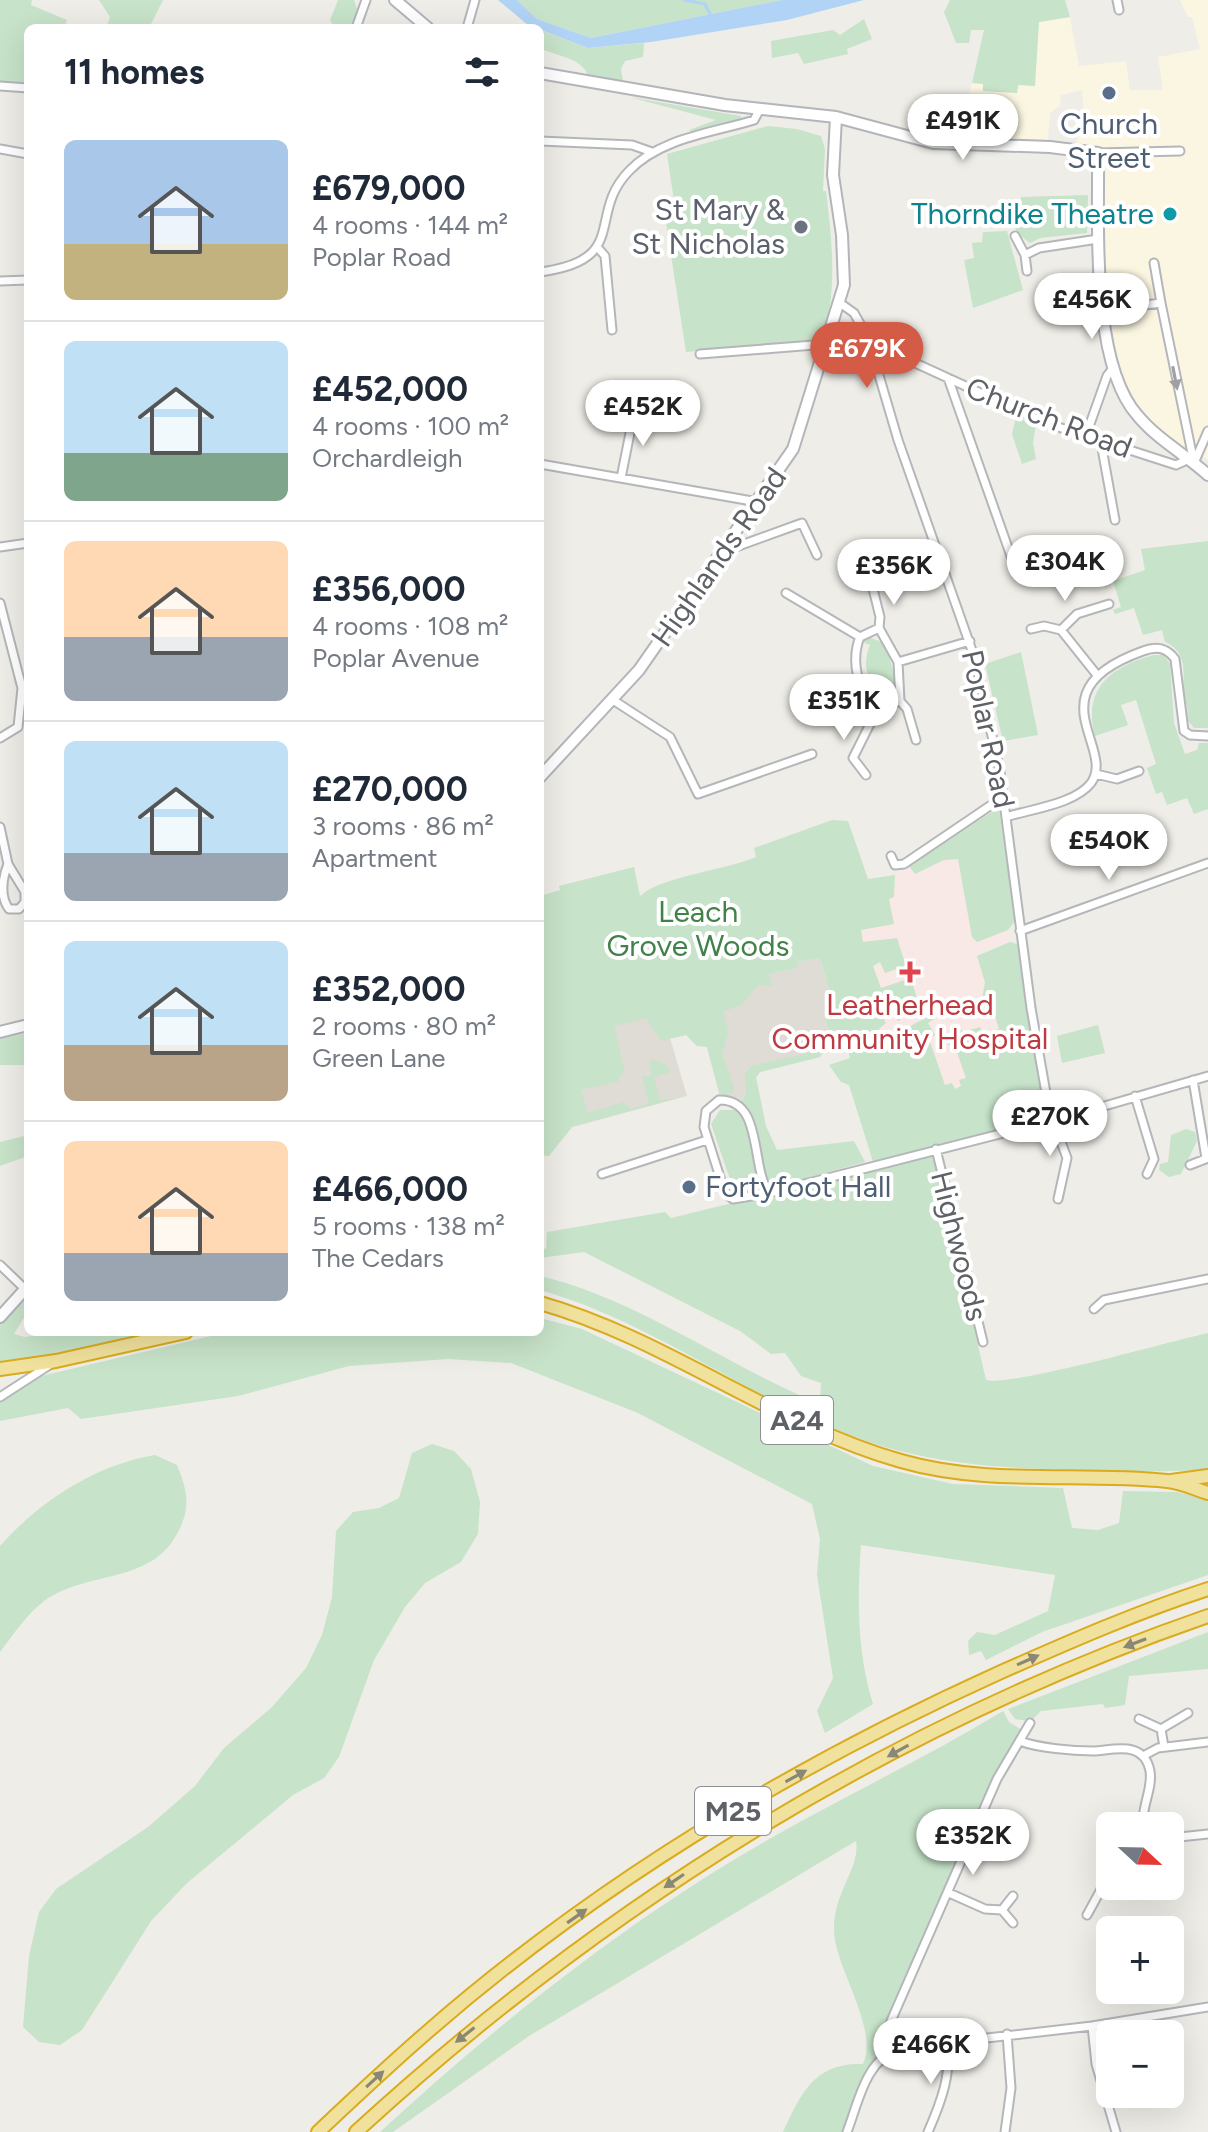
<!DOCTYPE html>
<html lang="en">
<head>
<meta charset="utf-8">
<style>
  :root { --surface:#fff; --page:#f6f6f7; --text:#1f2937; --muted:#747a83; --line:#e0e1e3; --accent:#d45c47 }
  body { margin:0; font-family:Figtree,sans-serif; background:var(--page); color:var(--text); height:100vh; display:flex; flex-direction:column; font-size:30px; white-space:nowrap }
  * { box-sizing:border-box; margin:0 }
  p { font-size:26px; color:var(--muted) }
  .icon { flex:none; width:44px; height:44px; fill:none; stroke:currentColor; stroke-width:2; stroke-linecap:round; stroke-linejoin:round }
  .map { position:relative; flex:1; overflow:hidden }
  .sheet { position:absolute; left:24px; top:24px; width:520px; height:1312px; display:flex; flex-direction:column; background:var(--surface); border-radius:12px; box-shadow:0 8px 32px #0002 }
  .sheet>* { flex:none }
  .needle { width:52px; rotate:112deg }
  .tools { position:absolute; left:1096px; top:1812px; display:grid; gap:16px }
  .tools a { display:grid; place-items:center; width:88px; height:88px; border-radius:12px; background:var(--surface); box-shadow:0 8px 32px #0002; font-size:40px }
  .price { position:absolute; translate:-50% -68px; padding:0 18px; border-radius:28px; background:#fff; color:#222; font-size:26px; line-height:52px; filter:drop-shadow(0 2px 4px #0008) }
  .price::after { content:''; position:absolute; left:50%; top:48px; width:24px; height:18px; margin-left:-12px; background:inherit; clip-path:polygon(0 0,100% 0,50% 100%) }
  .price.current { background:var(--accent); color:#fff }
  ul { padding:0; list-style:none }
  li { display:flex; align-items:center; gap:24px; height:200px; padding:0 40px }
  li+li { border-top:2px solid var(--line) }
  li span { display:grid; place-items:center; flex:none; width:224px; height:160px; border-radius:12px; color:#555 }
  li>.icon { margin-inline-start:auto }
  span .icon { width:96px; height:96px; fill:#fffc; stroke-width:1 }
  li b { font-size:34px }
  h2 { display:flex; justify-content:space-between; align-items:center; height:96px; padding:0 40px; font-size:34px }
  .map>svg:first-child { display:block }
  .commercial { fill:#faf6e1 }
  .education { fill:#dedcd5 }
  .medical { fill:#f9e9e6 }
  .green { fill:#c7e3c9 }
  .water { fill:#b1d3f5 }
  .lines { fill:none; stroke-linecap:round; stroke-linejoin:round }
  .stream { stroke:#b1d3f5; stroke-width:3 }
  .street-casing { stroke:#b4b6ba; stroke-width:11 }
  .secondary-casing { stroke:#b3b5ba; stroke-width:14 }
  .highway-casing { stroke:#d9ab1d; stroke-width:16 }
  .street { stroke:#fff; stroke-width:7 }
  .secondary { stroke:#fff; stroke-width:10 }
  .highway { stroke:#f0e19c; stroke-width:12 }
  .oneway { fill:#9ea0a3 }
  .oneway2 { fill:#8a8776 }
  .service-dot { fill:#5c6f8a; stroke:#fff; stroke-width:3 }
  .culture-dot { fill:#0f9aa8; stroke:#fff; stroke-width:3 }
  .worship-dot { fill:#6b7280; stroke:#fff; stroke-width:3 }
  .health-dot { fill:#e0444e; stroke:#fff; stroke-width:3 }
  .labels { text-anchor:middle; stroke-width:8; stroke-linejoin:round; paint-order:stroke }
  .shield { fill:#fff; stroke:#8e9093; stroke-width:2 }
  .shield-label { font-size:28px; font-weight:bold; fill:#5e6165 }
  .service-label { font-size:30px; fill:#4e5e75; stroke:#fff }
  .worship-label { font-size:30px; fill:#5b616d; stroke:#fff; text-anchor:end }
  .culture-label { font-size:30px; fill:#0d838f; stroke:#fff; text-anchor:end }
  .street-label { font-size:30px; fill:#5e6165; stroke:#fff }
  .park-label { font-size:30px; fill:#418248; stroke:#fff }
  .health-label { font-size:30px; fill:#be3a42; stroke:#fff }
</style>
</head>
<body>
<div class="map">
<svg width="1208" height="2132" viewBox="0 0 1208 2132">
  <rect width="100%" height="100%" fill="#efede7"/>
  <!-- commercial -->
  <path class="commercial" d="M1180,0H1208V460L1195,452L1189,453L1142,414L1119,369L1104,277L1105,148L1077,145L1079,115L1084,114L1082,90L1061,95L1060,106L1050,113L1048,141L960,137L972,83L983,84V90L1017,93L1039,22L1070,17L1079,66L1126,61L1130,90H1163L1158,57L1200,49L1192,17H1188Z"/>
  <!-- education -->
  <path class="education" d="M820,958L835,1014L825,1017L828,1030L821,1039L824,1052L820,1057L760,1072L741,1101L720,1096L707,1047L716,998L770,980L769,974L796,968L797,962Z
    M641,1009L661,1041L670,1038L687,1096L573,1127L540,1036Z"/>
  <!-- medical -->
  <path class="medical" d="M958,859L966,908L977,942L1008,930L1010,942L980,951L977,956L1012,1074L971,1090L890,1096L848,912L894,890L895,875L909,866L915,874L944,860Z"/>
  <!-- green -->
  <path class="green" d="M0,0H32L31,5L67,20L65,28H28V85L0,83Z
    M99,0H163L149,28H106L110,17Z
    M338,0H354L357,9L353,28H334L330,20Z
    M517,0H782L591,38L537,19Z
    M950,0H1065L1070,17L1039,22L1035,86L1018,85L1017,93L983,91V84L972,83L984,30H971L969,43H956L944,12Z
    M864,19L872,39L847,49L848,54L804,64L798,53L772,58L771,41L833,30L840,35Z
    M540,30L588,48L644,43L643,57L625,61L621,69L623,81L588,76C583,58 556,56 540,48Z
    M629,97L741,116L742,120L693,134L689,130L716,120Z
    M768,126L797,129L821,136L825,149L823,191H826C832,241 838,292 822,340L686,352L664,210L675,208L667,154Z
    M1088,195L1087,233L1040,238L1030,243L1017,233L1012,219L1022,210L1021,197Z
    M1007,231L1023,290L973,308L964,260L974,258L972,243L982,242L983,232Z
    M1016,417L1036,425L1033,443L1036,459L1022,464L1012,434Z
    M1208,541V728H1194L1188,721L1187,705L1183,703C1182,680 1191,653 1165,642L1162,630L1143,635L1134,608L1115,614L1113,610L1121,607L1113,581L1145,570L1141,549Z
    M868,637L885,643L897,684L888,699L879,698L883,692C866,680 862,665 870,645L862,642Z
    M1021,652L1038,735L1003,741L985,664Z
    M1154,655H1163L1170,663L1174,723L1185,754L1197,750L1199,743H1208V809L1194,814L1187,798L1167,805L1162,792L1156,794L1147,768L1156,764L1136,700L1121,705L1128,725L1095,736C1082,688 1112,666 1154,655Z
    M999,808L1015,921L1008,930L977,942L972,937L958,859L944,860L915,874L909,866L945,840Z
    M832,820L848,821L868,879L895,875L894,897L889,899L894,924L861,930L863,942L897,938L906,966L885,973L880,962L873,966L881,988L911,978L918,1002L922,1005L898,1021L891,1011L882,1016L886,1023L879,1029L887,1043L895,1038L900,1046L909,1040L903,1030L931,1015L934,1019L928,1023L935,1035L929,1039L945,1085L952,1083L955,1089L961,1086L959,1080L966,1078L954,1044L947,1045L961,1029L963,1032L980,1027L985,1041L993,1037L991,1031L999,1029L991,1002L982,1000L985,982L977,956L1010,942L1017,944L1046,1113L1042,1119L932,1146L986,1380C1011,1387 1171,1341 1208,1333V1469C1166,1473 1123,1471 1080,1470C993,1468 919,1464 837,1430C736,1389 646,1320 540,1290V1276C638,1299 727,1366 820,1404L821,1383L801,1376L785,1353L771,1354L740,1331L584,1252L540,1258V1251L546,1248L547,1232L665,1212L671,1218L875,1168L849,1085L841,1082L829,1065L850,1058L844,1033L828,1030L825,1017L835,1013L820,958L797,962V968L769,974L772,986C752,981 754,994 742,1004C737,1008 728,1009 723,1011L728,1032L722,1053L734,1088L732,1094L720,1096L707,1047L697,1046L686,1035L661,1041L646,1018L614,1026L625,1072L618,1077L619,1081L581,1090L587,1113L624,1102L631,1109L649,1104L642,1077L652,1075L649,1062L652,1060L665,1064L671,1072L654,1077L660,1100L678,1098L573,1126L549,1156L540,1155V896L560,890L559,886L634,867L640,896C662,876 727,870 756,857L754,848Z
    M1098,1025L1105,1053L1062,1063L1057,1036Z
    M28,1033V1065H0V1039Z
    M818,1051L820,1057L760,1072L756,1077L766,1126L777,1150L854,1141L865,1162L773,1187L765,1181L742,1188L732,1185L711,1124L720,1110H735L746,1094L745,1073L751,1066Z
    M1186,1129L1195,1132L1197,1141L1181,1174L1169,1177L1159,1170L1160,1164L1168,1162L1171,1135Z
    M28,1135V1156L0,1166V1142Z
    M28,1292V1311L14,1334L25,1337L52,1332H161L23,1361H0V1323Z
    M540,1318L582,1329L873,1466L953,1484L1063,1488L1072,1528L1098,1530L1119,1523L1123,1491L1177,1492L1208,1500V1575L1042,1632L986,1660L981,1651L969,1655L968,1641L977,1632L995,1635L1048,1611L1055,1575L861,1545C857,1598 857,1653 873,1704L825,1733L817,1711L833,1678L817,1575L820,1539L812,1504L638,1413L511,1363L448,1359L349,1366L238,1396L81,1419L68,1408L0,1421V1401L37,1377L228,1332H540Z
    M432,1444L454,1451L471,1469L480,1502L478,1534L461,1562L425,1583L405,1607L374,1660L339,1757L324,1778L293,1795L187,1883L151,1921L82,2030L60,2045L39,2042L23,2027L29,1956L39,1912L56,1889L148,1827L195,1786L224,1748L272,1707L306,1668L322,1635L332,1597L336,1531L353,1512L379,1508L399,1498L412,1453Z
    M155,1455L177,1465C188,1492 191,1508 177,1534C149,1585 87,1570 44,1601C27,1614 13,1635 0,1652V1546C40,1501 95,1465 155,1455Z
    M1208,1632V1669L1129,1676L1125,1705L1105,1708L1103,1704L1041,1711L1031,1721L1015,1719L1008,1709Z
    M1003,1711L1009,1722L1022,1730L991,1784L890,2012L883,2031V2049L868,2070L845,2132H783C801,2093 815,2062 863,2064C878,2031 841,1976 835,1940C828,1897 861,1870 856,1841L529,2036L393,2132H380C495,2026 624,1923 759,1845C840,1798 924,1759 1003,1711Z"/>
  <!-- water -->
  <path class="water" d="M498,0H517L537,19L591,38L782,0H864L787,20L651,42L588,48L528,25Z"/>
  <g class="lines">
    <!-- stream -->
    <path class="stream" d="M684,0L705,4L711,16"/>
    <defs>
      <path id="street" d="M1117,0L1119,10
        M356,28L366,0
        M467,28L475,0
        M0,86L28,88
        M540,141L632,145L652,152
        M0,149L28,154
        M1098,153L1180,151
        M1015,236L1025,255
        M598,248L605,256L612,330
        M1154,263L1161,303
        M1027,271L1025,255L1039,248L1098,239
        M540,272C631,260 586,215 629,171C660,138 712,133 754,120L760,109
        M0,281L28,280
        M840,303L854,313L868,338L898,440L975,659L1000,772L1031,1008L1049,1110L1067,1158L1058,1199
        M1104,310L1161,303L1194,463
        M871,351H889L1046,423L1176,465L1189,459
        M700,354L827,344
        M948,378L1018,576
        M1085,438L1107,376L1114,367
        M1101,443L1115,520
        M1194,463L1208,431
        M540,464L758,502
        M621,478L632,423L640,408
        M726,545L733,548L802,523L817,555
        M0,547L28,543
        M873,589L880,617L879,628
        M786,593L860,637
        M0,603L22,688L18,727
        M879,628L898,662L900,701C861,714 848,665 860,637Z
        M1031,629L1044,626L1061,630L1077,614L1109,604
        M1061,630L1097,675
        M898,662L970,641
        M613,700L670,737L698,794L812,754
        M900,701L907,709L916,740
        M0,738L18,727
        M1096,774L1117,779L1139,771
        M866,775L853,758L880,704
        M1006,817C1031,809 1075,804 1091,783C1117,748 1031,691 1143,651C1156,646 1166,647 1175,659L1184,731L1190,735L1208,736
        M0,827L8,864
        M891,856L895,865L904,864L1003,797
        M8,864L25,892V902L19,909H9C0,897 2,879 8,864Z
        M1020,931L1208,863
        M1193,1080L1206,1158
        M1135,1096L1154,1159L1147,1174
        M936,1149L983,1342
        M1190,1165L1208,1158
        M602,1174L707,1140
        M769,1193C750,1167 764,1099 719,1100L706,1111L704,1127L725,1193L733,1199L769,1193L1070,1116L1208,1076
        M0,1265L25,1289
        M1094,1309L1104,1300L1208,1279
        M0,1397L51,1364
        M1139,1719L1161,1729
        M1020,1741C1038,1748 1073,1751 1093,1751C1114,1750 1144,1740 1150,1771C1153,1789 1141,1807 1143,1826
        M1164,1747L1161,1729L1188,1713
        M1143,1756L1158,1748L1208,1742
        M1170,1838L1208,1834
        M949,1893L985,1909L1002,1910L1013,1923
        M1002,1910L1013,1896
        M1087,1915L1110,1873
        M1092,2026L1096,2064L1116,2132
        M891,2051L886,2038L891,2021L997,1779L1030,1723
        M847,2132C859,2101 865,2061 899,2048L1092,2026L1208,2007
        M928,2132C942,2100 951,2075 948,2040
        M1005,2132L1011,2088L1007,2034"/>
      <path id="secondary" d="M395,0L428,28
        M540,73L725,105L836,117L933,143L1050,147L1098,153C1099,222 1090,363 1138,416C1157,439 1186,455 1208,475
        M540,777L639,670L793,449L844,285L842,235L833,175L836,117
        M0,1032L28,1025
        M0,1317L28,1286"/>
      <path id="highway" d="M540,1303C667,1339 774,1425 901,1461C988,1486 1079,1472 1167,1481C1181,1482 1195,1489 1208,1493
        M0,1369L56,1361L186,1332
        M1171,1481L1208,1476
        M318,2132C353,2099 388,2066 425,2034C595,1885 795,1765 1001,1672C1069,1642 1137,1612 1208,1589
        M356,2132C603,1905 890,1726 1208,1616"/>
    </defs>
    <!-- street casing -->
    <use href="#street" class="street-casing"/>
    <!-- secondary casing -->
    <use href="#secondary" class="secondary-casing"/>
    <!-- highway casing -->
    <use href="#highway" class="highway-casing"/>
    <!-- street -->
    <use href="#street" class="street"/>
    <!-- secondary -->
    <use href="#secondary" class="secondary"/>
    <!-- highway -->
    <use href="#highway" class="highway"/>
  </g>
  <!-- one-way arrows -->
  <defs><path id="oneway-solid" d="M-6-.8H1V-3.2L6.5 0L1 3.2V.8H-6Z" transform="scale(2)"/></defs>
  <use class="oneway" href="#oneway-solid" transform="translate(1175 378) rotate(79)"/>
  <g class="oneway2">
    <use href="#oneway-solid" transform="translate(1135 1643) rotate(159)"/>
    <use href="#oneway-solid" transform="translate(1028 1660) rotate(-24)"/>
    <use href="#oneway-solid" transform="translate(898 1751) rotate(151)"/>
    <use href="#oneway-solid" transform="translate(796 1776) rotate(-29)"/>
    <use href="#oneway-solid" transform="translate(674 1881) rotate(146)"/>
    <use href="#oneway-solid" transform="translate(577 1916) rotate(-35)"/>
    <use href="#oneway-solid" transform="translate(465 2035) rotate(142)"/>
    <use href="#oneway-solid" transform="translate(375 2079) rotate(-43)"/>
  </g>
  <!-- markers -->
  <g class="service-dot">
    <circle cx="1109" cy="93" r="8"/>
    <circle cx="689" cy="1187" r="8"/>
  </g>
  <circle class="culture-dot" cx="1170" cy="214" r="8"/>
  <circle class="worship-dot" cx="801" cy="227" r="8"/>
  <path class="health-dot" d="M906 960h8v8h8v8h-8v8h-8v-8h-8v-8h8z"/>
  <g class="labels">
    <!-- shield labels -->
    <g class="shield">
      <rect x="761" y="1396" width="72" height="48" rx="6"/>
      <rect x="695" y="1787" width="76" height="48" rx="6"/>
    </g>
    <g class="shield-label">
      <text x="797" y="1430">A24</text>
      <text x="733" y="1821">M25</text>
    </g>
    <!-- service labels -->
    <g class="service-label">
      <text x="1109" y="134">Church<tspan x="1109" dy="34">Street</tspan></text>
      <text x="705" y="1197" text-anchor="start">Fortyfoot Hall</text>
    </g>
    <!-- worship labels -->
    <g class="worship-label">
      <text x="785" y="220">St Mary &amp;<tspan x="785" dy="34">St Nicholas</tspan></text>
    </g>
    <!-- culture labels -->
    <g class="culture-label">
      <text x="1154" y="224">Thorndike Theatre</text>
    </g>
    <!-- street labels -->
    <g class="street-label">
      <text transform="translate(1049 418) rotate(21)" y="10">Church Road</text>
      <text transform="translate(719 557) rotate(-55)" y="10">Highlands Road</text>
      <text transform="translate(988 729) rotate(78)" y="10">Poplar Road</text>
      <text transform="translate(959 1246) rotate(76)" y="10">Highwoods</text>
    </g>
    <!-- park labels -->
    <g class="park-label">
      <text x="698" y="922">Leach<tspan x="698" dy="34">Grove Woods</tspan></text>
    </g>
    <!-- health labels -->
    <g class="health-label">
      <text x="910" y="1015">Leatherhead<tspan x="910" dy="34">Community Hospital</tspan></text>
    </g>
  </g>
</svg>
<div class="tools">
<a><svg class="needle" viewBox="-14 -14 28 28"><path d="M0-13l5 13h-10z" fill="#e53935"/><path d="M0 13l5-13h-10z" fill="#747a83"/></svg></a>
<a>+</a>
<a>−</a>
</div>
<b class="price" style="left:963px;top:162px">£491K</b>
<b class="price" style="left:1092px;top:341px">£456K</b>
<b class="price current" style="left:867px;top:390px">£679K</b>
<b class="price" style="left:643px;top:448px">£452K</b>
<b class="price" style="left:1065px;top:603px">£304K</b>
<b class="price" style="left:894px;top:607px">£356K</b>
<b class="price" style="left:844px;top:742px">£351K</b>
<b class="price" style="left:1109px;top:882px">£540K</b>
<b class="price" style="left:1050px;top:1158px">£270K</b>
<b class="price" style="left:973px;top:1877px">£352K</b>
<b class="price" style="left:931px;top:2086px">£466K</b>
<section class="sheet">
<h2>11 homes<svg class="icon" aria-label="filters" viewBox="0 0 24 24"><path d="M4 7h16M4 17h16"/><circle cx="9" cy="7" r="2"/><circle cx="15" cy="17" r="2"/></svg></h2>
<ul>
<li><span style="background:linear-gradient(#a9c7e8 65%,#c2b280 0)"><svg class="icon" aria-label="home" viewBox="0 0 24 24"><path d="M3 11l9-7 9 7M6 9v11h12V9"/></svg></span><div><b>£679,000</b><p>4 rooms · 144 m²</p><p>Poplar Road</p></div></li>
<li><span style="background:linear-gradient(#bfe0f5 70%,#7fa58c 0)"><svg class="icon" aria-label="home" viewBox="0 0 24 24"><path d="M3 11l9-7 9 7M6 9v11h12V9"/></svg></span><div><b>£452,000</b><p>4 rooms · 100 m²</p><p>Orchardleigh</p></div></li>
<li><span style="background:linear-gradient(#ffd9b3 60%,#9aa5b1 0)"><svg class="icon" aria-label="home" viewBox="0 0 24 24"><path d="M3 11l9-7 9 7M6 9v11h12V9"/></svg></span><div><b>£356,000</b><p>4 rooms · 108 m²</p><p>Poplar Avenue</p></div></li>
<li><span style="background:linear-gradient(#bfe0f5 70%,#9aa5b1 0)"><svg class="icon" aria-label="home" viewBox="0 0 24 24"><path d="M3 11l9-7 9 7M6 9v11h12V9"/></svg></span><div><b>£270,000</b><p>3 rooms · 86 m²</p><p>Apartment</p></div></li>
<li><span style="background:linear-gradient(#bfe0f5 65%,#b9a48a 0)"><svg class="icon" aria-label="home" viewBox="0 0 24 24"><path d="M3 11l9-7 9 7M6 9v11h12V9"/></svg></span><div><b>£352,000</b><p>2 rooms · 80 m²</p><p>Green Lane</p></div></li>
<li><span style="background:linear-gradient(#ffd9b3 70%,#9aa5b1 0)"><svg class="icon" aria-label="home" viewBox="0 0 24 24"><path d="M3 11l9-7 9 7M6 9v11h12V9"/></svg></span><div><b>£466,000</b><p>5 rooms · 138 m²</p><p>The Cedars</p></div></li>
</ul>
</section>
</div>
</body>
</html>
